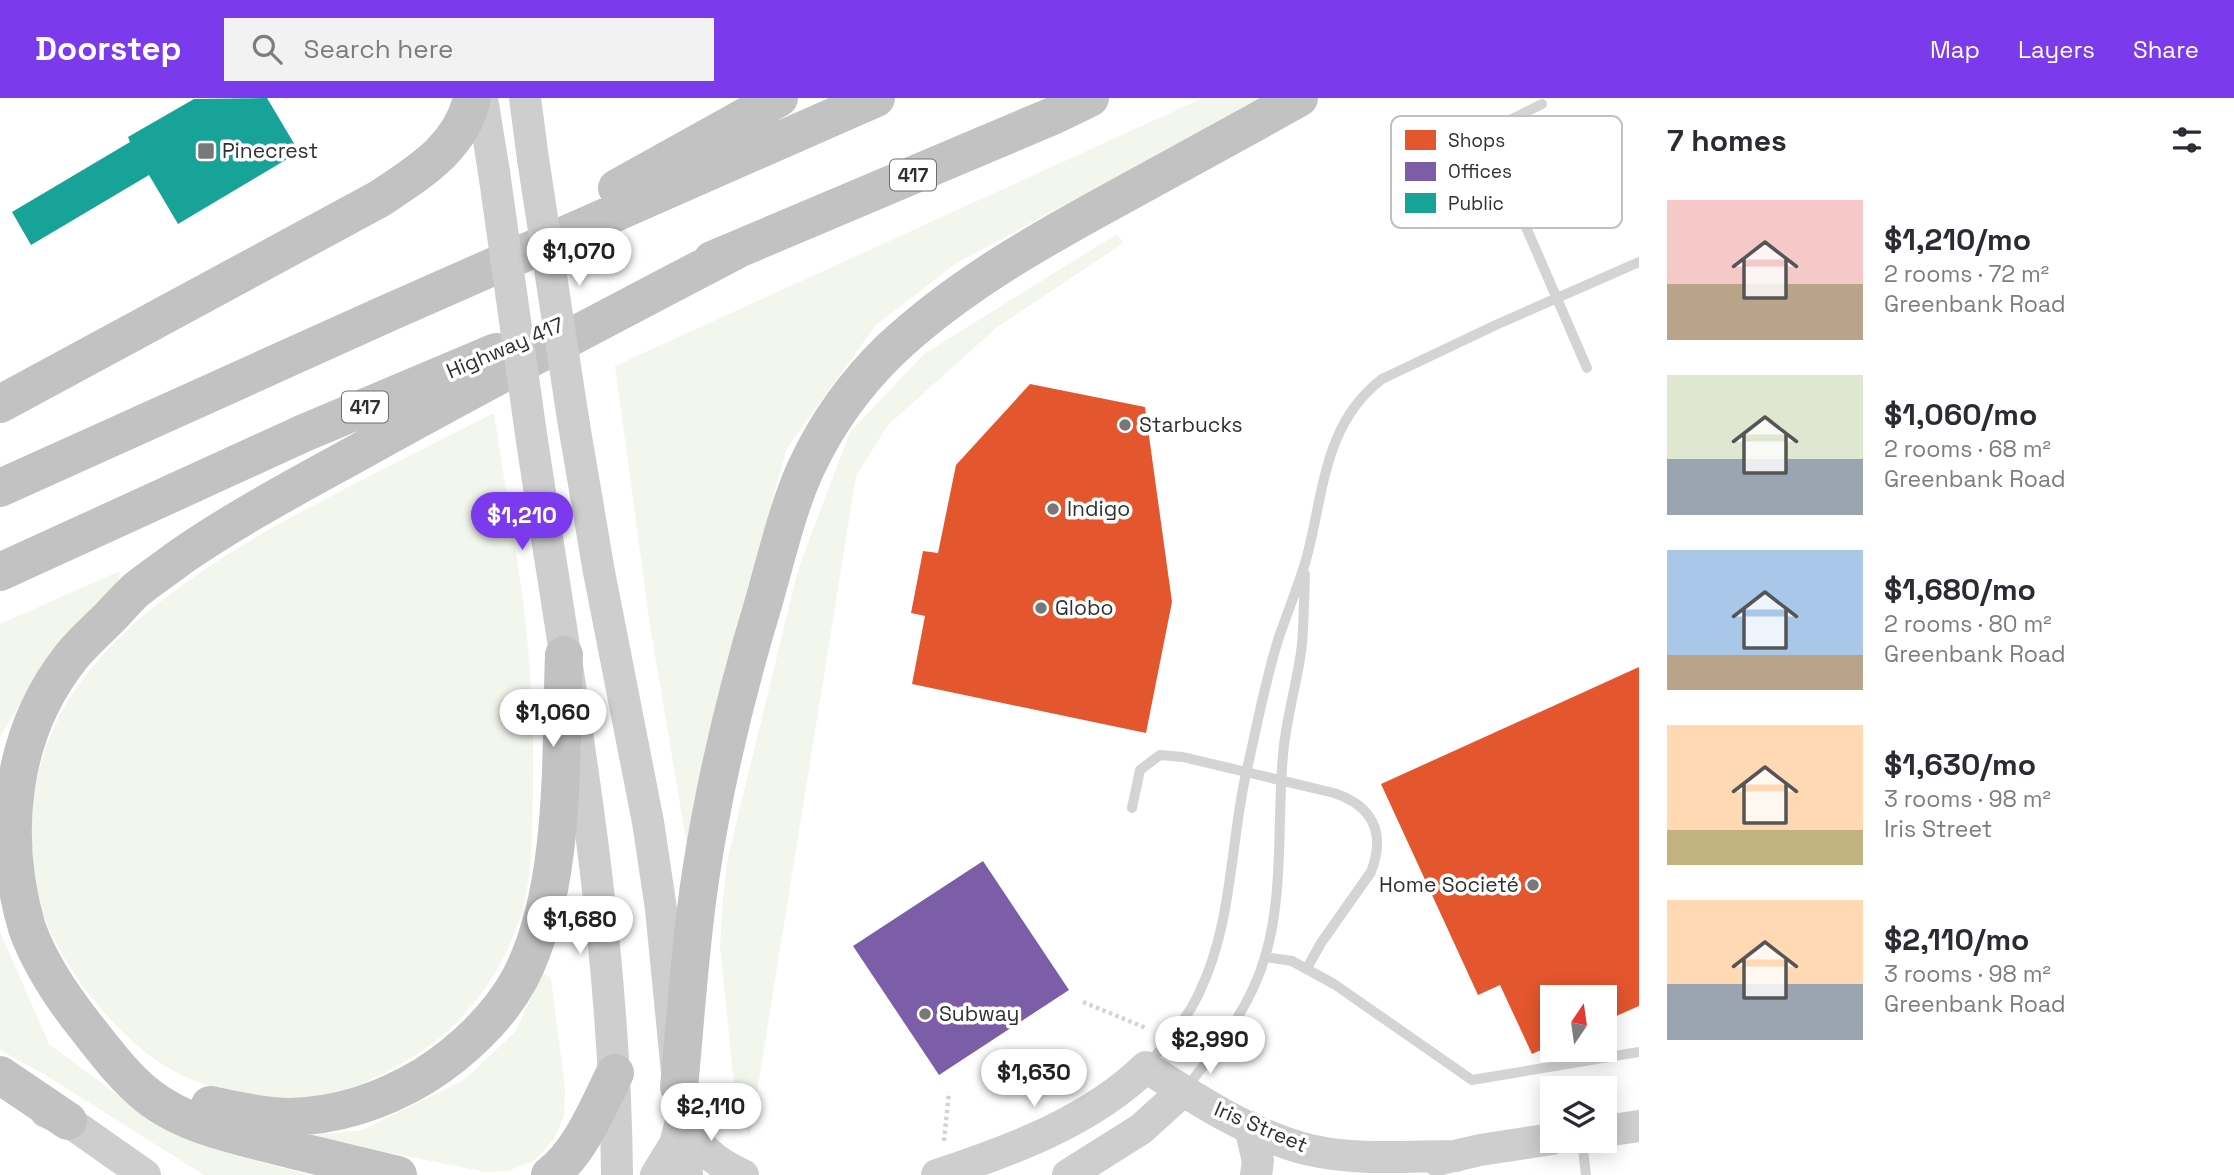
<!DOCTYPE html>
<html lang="en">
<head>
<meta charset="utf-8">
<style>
  :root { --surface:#fff; --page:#f2f2f3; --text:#2b2b33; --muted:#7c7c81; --accent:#7c3aed }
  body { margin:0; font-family:"Space Grotesk",sans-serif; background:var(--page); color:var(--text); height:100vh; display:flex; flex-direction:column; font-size:26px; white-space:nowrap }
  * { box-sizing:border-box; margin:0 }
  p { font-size:23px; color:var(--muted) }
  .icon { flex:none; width:38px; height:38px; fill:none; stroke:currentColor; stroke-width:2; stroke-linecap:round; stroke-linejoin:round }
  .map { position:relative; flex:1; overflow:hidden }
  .side { display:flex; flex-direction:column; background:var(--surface); width:595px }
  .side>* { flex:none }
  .needle { width:46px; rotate:13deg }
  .controls { position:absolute; left:1540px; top:887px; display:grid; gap:14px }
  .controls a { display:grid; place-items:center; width:77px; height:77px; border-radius:0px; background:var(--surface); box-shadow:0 4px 18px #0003; font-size:35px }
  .price { position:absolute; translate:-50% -60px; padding:0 16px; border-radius:24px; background:#fff; color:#222; font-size:23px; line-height:46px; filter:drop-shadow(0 2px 4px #0008) }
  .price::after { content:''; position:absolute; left:50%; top:42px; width:21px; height:16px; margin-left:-10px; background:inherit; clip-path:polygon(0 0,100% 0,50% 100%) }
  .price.selected { background:var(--accent); color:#fff }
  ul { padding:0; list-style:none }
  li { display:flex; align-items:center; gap:21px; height:175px; padding:0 28px }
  li span { display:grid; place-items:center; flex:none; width:196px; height:140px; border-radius:0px; color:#555 }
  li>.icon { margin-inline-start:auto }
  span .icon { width:84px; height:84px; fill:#fffc; stroke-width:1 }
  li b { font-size:30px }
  h2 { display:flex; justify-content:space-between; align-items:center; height:84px; padding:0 28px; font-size:30px }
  header { display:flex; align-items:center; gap:42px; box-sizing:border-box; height:98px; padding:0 35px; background:var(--accent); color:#fff }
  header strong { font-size:33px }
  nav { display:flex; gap:38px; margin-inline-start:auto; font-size:24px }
  .search { width:490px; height:63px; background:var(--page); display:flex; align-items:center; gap:18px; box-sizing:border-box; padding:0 24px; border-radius:0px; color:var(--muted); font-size:26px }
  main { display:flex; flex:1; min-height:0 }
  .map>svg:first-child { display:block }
  .green { fill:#f2f6ec }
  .shops { fill:#e4572e }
  .offices { fill:#7b5ea7 }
  .public { fill:#17a398 }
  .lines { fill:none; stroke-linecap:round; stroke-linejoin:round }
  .path { stroke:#d4d4d4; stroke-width:4.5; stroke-dasharray:3.5 3.5; stroke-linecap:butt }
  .lane { stroke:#d4d4d4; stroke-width:10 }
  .secondary { stroke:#cecece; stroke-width:32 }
  .highway { stroke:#c2c2c2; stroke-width:38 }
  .secondary-bridge { stroke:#cecece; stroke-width:32 }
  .poi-dot { fill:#787878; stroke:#fff; stroke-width:2.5 }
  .labels { text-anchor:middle; stroke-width:7; stroke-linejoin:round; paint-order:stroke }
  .shield { fill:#fff; stroke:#6e6e6e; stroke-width:2 }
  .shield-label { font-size:19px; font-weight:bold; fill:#303030 }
  .poi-label { font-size:21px; fill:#303030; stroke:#fff; text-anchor:start }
  .street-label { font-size:21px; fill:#303030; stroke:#fff }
  .key { fill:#fff; stroke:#c1c1c1; stroke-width:2 }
  .key-label { font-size:19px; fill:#303030 }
</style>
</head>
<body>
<header>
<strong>Doorstep</strong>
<div class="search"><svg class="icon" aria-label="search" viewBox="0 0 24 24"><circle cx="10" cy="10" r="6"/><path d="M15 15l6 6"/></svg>Search here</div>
<nav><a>Map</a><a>Layers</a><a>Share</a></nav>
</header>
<main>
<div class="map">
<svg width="1639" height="1077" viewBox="0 0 1639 1077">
  <rect width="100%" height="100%" fill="#fff"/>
  <!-- green -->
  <path class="green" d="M1203,0H1262L955,166L876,227L787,350L724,574L689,759L650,528L615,268Z
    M1117,136L1123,145L996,230L887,328L856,378L750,1038L737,1016L720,848L723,800L728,759L798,472L850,334L924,256Z
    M494,315C503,378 515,440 523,503C531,565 534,629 533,692C532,726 533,763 526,796C512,861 473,921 417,956C385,976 351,994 313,999C267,1004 215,995 174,973C120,945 57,865 40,806C22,744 31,670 62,613C118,513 243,444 341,393C392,366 443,341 494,315Z
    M120,473L118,486L63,542L23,600L0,639V526Z
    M0,834L49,946L158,1027L207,1049L309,1077H204L47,978L0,952Z
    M543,875L551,880L565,991L564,1018L554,1041L535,1062L508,1073L485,1074L307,1038L362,1032L464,982L515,934Z"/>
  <!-- shops -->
  <path class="shops" d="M1030,286L1145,309L1172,504L1146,635L912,586L925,518L911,515L923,453L938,455L956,367Z
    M1639,569V908L1605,923V900H1552V947L1532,956L1500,887L1478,897L1381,686Z"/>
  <!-- offices -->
  <path class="offices" d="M983,763L1069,892L939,977L853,848Z"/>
  <!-- public -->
  <path class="public" d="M267,0L299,54L178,126L149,77L31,147L12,114L130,44L128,39L194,1Z"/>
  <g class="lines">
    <!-- path -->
    <path class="path" d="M1083,904L1146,930
      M944,1043L949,994"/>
    <!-- lane -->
    <path class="lane" d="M1542,6L1504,25C1502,51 1505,74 1513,99L1587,270
      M1132,710L1140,672L1160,657L1183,659L1334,695C1373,708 1386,735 1371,774L1321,845L1307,870
      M1265,859L1292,863L1334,886L1472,982L1639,954
      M1148,966C1168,944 1188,920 1200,893C1233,824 1230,744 1247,671C1257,628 1265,584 1278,542C1287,515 1298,489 1306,462C1324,396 1323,326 1382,281L1498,226L1639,164
      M1185,991C1217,952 1251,908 1265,859C1284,797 1277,721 1283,657C1286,619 1298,583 1302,546C1304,523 1304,500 1305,476
      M1582,1043L1586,1077"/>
    <!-- secondary -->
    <path class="secondary" d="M482,0L494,74
      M525,0L533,61
      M574,327L599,474L648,724L661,811L687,1077
      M532,343C569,588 615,829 617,1077
      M46,1014L68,1023L145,1077
      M684,1023C698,1050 716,1065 743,1077
      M1250,1029L1258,1063L1256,1077
      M1605,1033L1639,1028
      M1437,1062L1480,1052L1552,1041
      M656,1077L675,1046L680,1027
      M937,1077C1010,1053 1091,1023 1146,969C1194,1000 1254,1039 1310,1052C1357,1063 1408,1058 1456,1058
      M1068,1077L1141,1031L1183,993"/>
    <!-- highway -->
    <path class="highway" d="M617,90L779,0
      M712,162L1055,17L1090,0
      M0,306L379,101C418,75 461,50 472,0
      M0,390L388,215L876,0
      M0,474L304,335L496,254
      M0,977L68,1023
      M679,989C686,918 690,845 701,775C715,683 737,592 764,503C776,461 788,409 806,370C826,327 856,285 890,252C958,188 1040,142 1121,98C1181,65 1240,33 1299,0
      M210,1007C236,1012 263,1019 289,1019C337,1018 384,1002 424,978C462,954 499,919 520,880C567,789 560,658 564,557
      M398,1077C355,1067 313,1057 270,1046C229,1036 182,1025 148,998C124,979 105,953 86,929C62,899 40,866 27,830C0,738 10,636 71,559C82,545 96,533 109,520C118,511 126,501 136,492C149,481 165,471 179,460C245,414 317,378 386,339C501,275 618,214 735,153
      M550,1077C580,1055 599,1007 615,975"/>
    <!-- secondary-bridge -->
    <path class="secondary-bridge" d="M533,61L574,327
      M494,74L532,343"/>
  </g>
  <!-- markers -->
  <g class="poi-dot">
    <rect x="197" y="44" width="18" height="18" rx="3.5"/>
    <circle cx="1125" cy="327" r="7"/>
    <circle cx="1053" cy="411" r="7"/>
    <circle cx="1041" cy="510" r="7"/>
    <circle cx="1533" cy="787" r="7"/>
    <circle cx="925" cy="916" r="7"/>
  </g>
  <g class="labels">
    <!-- shield labels -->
    <g class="shield">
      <rect x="890" y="61.5" width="46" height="31" rx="5"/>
      <rect x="342" y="293.5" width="46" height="31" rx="5"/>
    </g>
    <g class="shield-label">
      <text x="913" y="84">417</text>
      <text x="365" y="316">417</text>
    </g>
    <!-- poi labels -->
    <g class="poi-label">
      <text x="222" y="60">Pinecrest</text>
      <text x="1139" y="334">Starbucks</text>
      <text x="1067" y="418">Indigo</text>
      <text x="1055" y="517">Globo</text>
      <text x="1519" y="794" text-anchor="end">Home Societé</text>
      <text x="939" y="923">Subway</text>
    </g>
    <!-- street labels -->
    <g class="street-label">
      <text transform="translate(505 250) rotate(-23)" y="7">Highway 417</text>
      <text transform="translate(1261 1029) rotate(23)" y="7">Iris Street</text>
    </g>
  </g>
  <!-- legend -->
  <rect x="1391" y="18" width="231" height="112" rx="10" class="key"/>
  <rect x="1405" y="32" width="31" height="20" fill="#e4572e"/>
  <rect x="1405" y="64" width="31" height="19" fill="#7b5ea7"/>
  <rect x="1405" y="95" width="31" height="20" fill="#17a398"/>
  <g class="key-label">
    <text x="1448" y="49">Shops</text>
    <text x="1448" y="80">Offices</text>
    <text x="1448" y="112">Public</text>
  </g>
</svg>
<div class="controls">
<a><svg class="needle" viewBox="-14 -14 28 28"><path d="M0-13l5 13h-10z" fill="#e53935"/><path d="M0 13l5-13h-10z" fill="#7c7c81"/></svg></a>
<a><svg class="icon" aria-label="layers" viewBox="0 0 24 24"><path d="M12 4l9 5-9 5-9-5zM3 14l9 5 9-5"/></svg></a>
</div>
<b class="price" style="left:579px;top:190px">$1,070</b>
<b class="price selected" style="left:522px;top:454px">$1,210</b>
<b class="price" style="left:553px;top:651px">$1,060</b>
<b class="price" style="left:580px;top:858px">$1,680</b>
<b class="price" style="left:1210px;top:978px">$2,990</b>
<b class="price" style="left:1034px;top:1011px">$1,630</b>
<b class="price" style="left:711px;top:1045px">$2,110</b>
</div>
<section class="side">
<h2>7 homes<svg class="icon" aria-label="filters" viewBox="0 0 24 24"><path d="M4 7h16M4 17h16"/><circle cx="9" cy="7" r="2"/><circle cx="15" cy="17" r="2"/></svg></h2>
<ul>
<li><span style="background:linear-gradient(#f6c9c9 60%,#b9a48a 0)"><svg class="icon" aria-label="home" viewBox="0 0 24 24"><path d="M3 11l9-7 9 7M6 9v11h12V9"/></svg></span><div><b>$1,210/mo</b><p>2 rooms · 72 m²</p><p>Greenbank Road</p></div></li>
<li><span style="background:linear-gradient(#dfe7d0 60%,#9aa5b1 0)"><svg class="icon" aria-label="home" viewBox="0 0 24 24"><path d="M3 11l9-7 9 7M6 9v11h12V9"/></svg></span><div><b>$1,060/mo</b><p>2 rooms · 68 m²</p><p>Greenbank Road</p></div></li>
<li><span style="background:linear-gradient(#a9c7e8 75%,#b9a48a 0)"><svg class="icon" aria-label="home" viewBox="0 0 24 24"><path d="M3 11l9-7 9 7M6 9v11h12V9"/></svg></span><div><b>$1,680/mo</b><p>2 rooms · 80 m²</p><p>Greenbank Road</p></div></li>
<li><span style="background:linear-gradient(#ffd9b3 75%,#c2b280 0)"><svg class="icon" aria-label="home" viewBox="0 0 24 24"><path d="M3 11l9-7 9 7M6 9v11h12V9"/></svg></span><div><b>$1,630/mo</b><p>3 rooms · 98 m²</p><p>Iris Street</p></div></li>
<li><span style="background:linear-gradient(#ffd9b3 60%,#9aa5b1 0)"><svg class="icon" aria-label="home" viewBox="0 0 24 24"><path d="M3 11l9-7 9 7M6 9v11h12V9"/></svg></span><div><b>$2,110/mo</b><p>3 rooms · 98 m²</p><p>Greenbank Road</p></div></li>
</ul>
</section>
</main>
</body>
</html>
